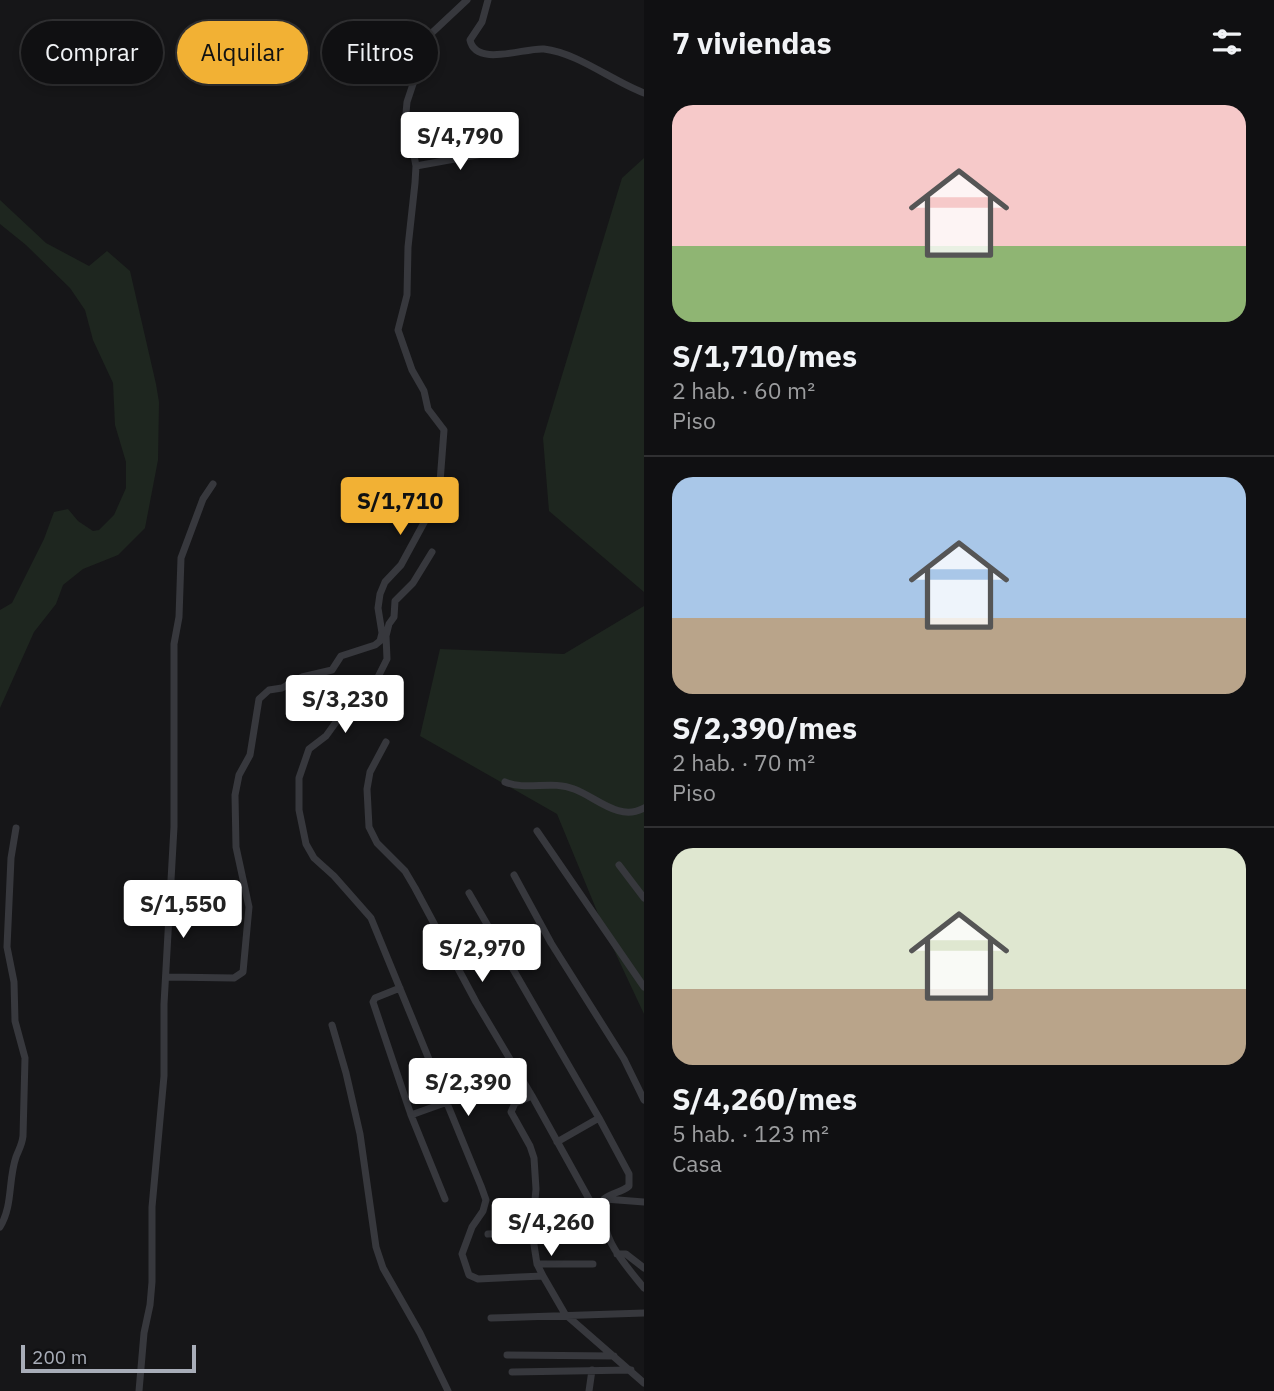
<!DOCTYPE html>
<html lang="es">
<head>
<meta charset="utf-8">
<style>
  :root { --surface:#101012; --page:#1e1e20; --text:#f1f3f6; --muted:#9c9d9f; --line:#303032; --accent:#f2b134 }
  body { margin:0; font-family:"IBM Plex Sans",sans-serif; background:var(--page); color:var(--text); height:100vh; display:flex; flex-direction:column; font-size:26px; white-space:nowrap }
  * { box-sizing:border-box; margin:0 }
  p { font-size:23px; color:var(--muted) }
  .icon { flex:none; width:38px; height:38px; fill:none; stroke:currentColor; stroke-width:2; stroke-linecap:round; stroke-linejoin:round }
  .map { position:relative; flex:1; overflow:hidden }
  .drawer { display:flex; flex-direction:column; background:var(--surface); width:630px }
  .drawer>* { flex:none }
  .guide { position:absolute; left:21px; top:21px; width:518px; height:63px; display:flex; gap:14px }
  .scale { position:absolute; left:21px; bottom:18px; width:175px; box-sizing:border-box; padding-left:7px; border:4px solid #a8adb8; border-top:0; font-size:19px; line-height:24px; white-space:nowrap; color:#a8adb8; -webkit-text-stroke:5px #111113; paint-order:stroke }
  .price { position:absolute; translate:-50% -60px; padding:0 16px; border-radius:7px; background:#fff; color:#222; font-size:23px; line-height:46px; filter:drop-shadow(0 2px 4px #0008) }
  .price::after { content:''; position:absolute; left:50%; top:42px; width:21px; height:16px; margin-left:-10px; background:inherit; clip-path:polygon(0 0,100% 0,50% 100%) }
  .price.on { background:var(--accent); color:#111 }
  ul { padding:0; list-style:none }
  li { display:grid; align-content:center; gap:14px; height:371px; padding:0 28px }
  li+li { border-top:2px solid var(--line) }
  li span { display:grid; place-items:center; height:217px; border-radius:21px; color:#555 }
  li>.icon { margin-inline-start:auto }
  span .icon { width:126px; height:126px; fill:#fffc; stroke-width:1 }
  li b { font-size:30px }
  h2 { display:flex; justify-content:space-between; align-items:center; height:84px; padding:0 28px; font-size:30px }
  .pill { padding:0 24px; border-radius:32px; background:var(--surface); box-shadow:0 4px 10px #0003,0 0 0 2px var(--line); font-size:24px; line-height:63px }
  .pill.on { background:var(--accent); color:#111 }
  main { display:flex; flex:1; min-height:0 }
  .map>svg:first-child { display:block }
  .green { fill:#1e261f }
  .lines { fill:none; stroke-linecap:round; stroke-linejoin:round }
  .street { stroke:#37383d; stroke-width:7 }
</style>
</head>
<body>
<main>
<div class="map">
<svg width="644" height="1391" viewBox="0 0 644 1391">
  <rect width="100%" height="100%" fill="#161618"/>
  <!-- green -->
  <path class="green" d="M644,158V592L549,511L543,438L622,178Z
    M0,200L46,243L89,266L107,251L130,271L156,384L159,402L158,460L145,528L118,555L83,569L63,585L56,604L34,632L0,708V610L12,603L44,539L54,512L68,509L78,521L93,531L99,530L114,515L126,488V462L115,425L113,383L93,340L85,310L70,288L26,245L0,224Z
    M644,606V1014L606,933L557,814L420,736L440,649L564,654Z"/>
  <g class="lines">
    <!-- street -->
    <path class="street" d="M488,0L482,22L470,40C476,68 526,47 544,49C578,53 612,81 644,93
      M416,166L499,151
      M432,552L413,583L395,601L394,617L389,624L386,636L387,659L376,681L362,698L344,711L326,736L309,749L299,778V810L306,844L314,858L334,876L371,918L481,1186L486,1200L483,1211L472,1227L462,1254L469,1275L478,1279L543,1276
      M386,742L370,772L367,789L369,827L377,843L405,871L415,888L476,1002L532,1096L604,1226
      M505,782C526,791 552,780 574,789C596,797 619,822 644,808
      M537,831L644,987
      M619,865L644,898
      M514,875L551,943L624,1059L644,1100
      M469,893L599,1118L629,1174V1186C621,1193 612,1192 604,1199C598,1236 622,1261 644,1288
      M167,977L234,978L243,972L249,907L236,847L235,795L239,775L250,755L259,699L269,690L282,688L302,677L332,670L341,656L375,645L380,641L382,633L378,608L380,594L385,582L401,565L439,495L444,430L428,409L424,391L412,370L398,330L407,295L408,247L415,183L416,166L406,113L407,102L416,75L417,54L420,44L467,0
      M400,988L375,998L373,1002L411,1115L445,1199
      M332,1025L346,1073L360,1134L376,1247L383,1268L420,1333L448,1391
      M532,1096L515,1103L511,1112L530,1146L534,1158L536,1189L532,1232L537,1264L543,1276L565,1314L644,1383
      M411,1115L464,1096L515,1066
      M557,1142L599,1118
      M605,1199L644,1202
      M0,1227C13,1206 8,1180 16,1157C19,1149 22,1145 23,1136L25,1058L15,1021L14,982L7,947L11,858L16,828
      M488,1234L532,1232
      M617,1254H626L644,1268
      M537,1264H593
      M491,1318L644,1313
      M507,1355L614,1356
      M512,1372L631,1370
      M139,1391L144,1333L150,1305L152,1282V1207L164,1076V1004L174,827V644L179,617L181,558L203,499L213,484
      M589,1391L592,1370"/>
  </g>
</svg>
<div class="scale">200 m</div>
<b class="price" style="left:460px;top:172px">S/4,790</b>
<b class="price on" style="left:400px;top:537px">S/1,710</b>
<b class="price" style="left:345px;top:735px">S/3,230</b>
<b class="price" style="left:183px;top:940px">S/1,550</b>
<b class="price" style="left:482px;top:984px">S/2,970</b>
<b class="price" style="left:468px;top:1118px">S/2,390</b>
<b class="price" style="left:551px;top:1258px">S/4,260</b>
<div class="guide">
<a class="pill">Comprar</a>
<a class="pill on">Alquilar</a>
<a class="pill">Filtros</a>
</div>
</div>
<section class="drawer">
<h2>7 viviendas<svg class="icon" aria-label="filters" viewBox="0 0 24 24"><path d="M4 7h16M4 17h16"/><circle cx="9" cy="7" r="2"/><circle cx="15" cy="17" r="2"/></svg></h2>
<ul>
<li><span style="background:linear-gradient(#f6c9c9 65%,#8fb573 0)"><svg class="icon" aria-label="home" viewBox="0 0 24 24"><path d="M3 11l9-7 9 7M6 9v11h12V9"/></svg></span><div><b>S/1,710/mes</b><p>2 hab. · 60 m²</p><p>Piso</p></div></li>
<li><span style="background:linear-gradient(#a9c7e8 65%,#b9a48a 0)"><svg class="icon" aria-label="home" viewBox="0 0 24 24"><path d="M3 11l9-7 9 7M6 9v11h12V9"/></svg></span><div><b>S/2,390/mes</b><p>2 hab. · 70 m²</p><p>Piso</p></div></li>
<li><span style="background:linear-gradient(#dfe7d0 65%,#b9a48a 0)"><svg class="icon" aria-label="home" viewBox="0 0 24 24"><path d="M3 11l9-7 9 7M6 9v11h12V9"/></svg></span><div><b>S/4,260/mes</b><p>5 hab. · 123 m²</p><p>Casa</p></div></li>
</ul>
</section>
</main>
</body>
</html>
